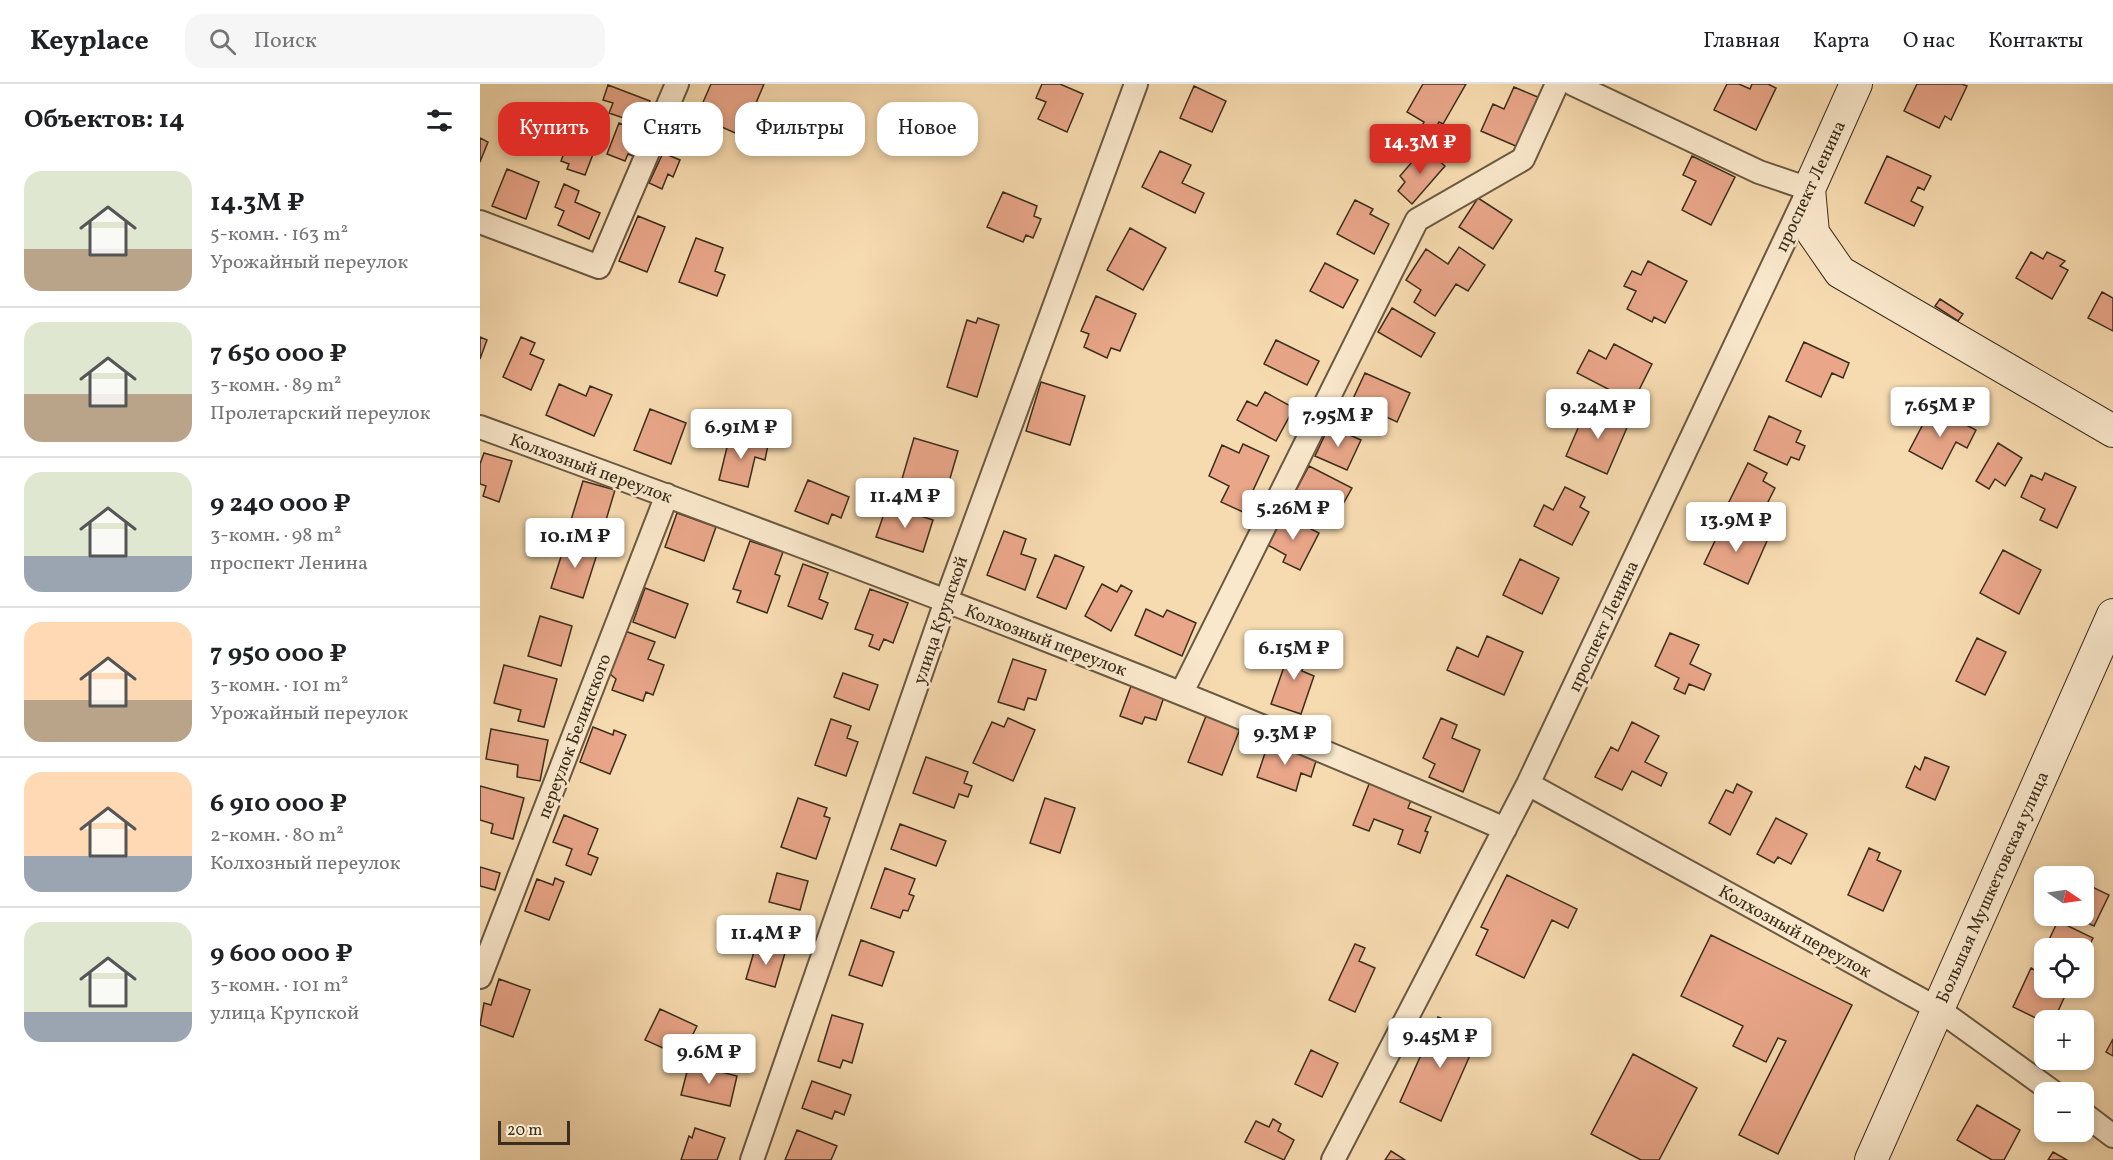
<!DOCTYPE html>
<html lang="ru">
<head>
<meta charset="utf-8">
<style>
  :root { --surface:#fff; --page:#f6f6f6; --text:#202124; --muted:#757577; --line:#e0e0e0; --accent:#d93025 }
  body { margin:0; font-family:Vollkorn,serif; background:var(--page); color:var(--text); height:100vh; display:flex; flex-direction:column; font-size:22px; white-space:nowrap }
  * { box-sizing:border-box; margin:0 }
  p { font-size:20px; color:var(--muted) }
  .icon { flex:none; width:33px; height:33px; fill:none; stroke:currentColor; stroke-width:2; stroke-linecap:round; stroke-linejoin:round }
  .map { position:relative; flex:1; overflow:hidden }
  .side { display:flex; flex-direction:column; background:var(--surface); width:480px }
  .side>* { flex:none }
  .banner { position:absolute; left:18px; top:18px; width:570px; height:54px; display:flex; gap:12px }
  .needle { width:39px; rotate:103deg }
  .tools { position:absolute; left:1554px; top:782px; display:grid; gap:12px }
  .tools a { display:grid; place-items:center; width:60px; height:60px; border-radius:12px; background:var(--surface); box-shadow:0 3px 9px #0003; font-size:30px }
  .scale { position:absolute; left:18px; bottom:15px; width:72px; box-sizing:border-box; padding-left:6px; border:3px solid #3b2e1c; border-top:0; font-size:16px; line-height:21px; white-space:nowrap; color:#3b2e1c; -webkit-text-stroke:4px #fae8cc; paint-order:stroke }
  .price { position:absolute; translate:-50% -51px; padding:0 14px; border-radius:6px; background:#fff; color:#222; font-size:20px; line-height:39px; filter:drop-shadow(0 2px 3px #0008) }
  .price::after { content:''; position:absolute; left:50%; top:36px; width:18px; height:14px; margin-left:-9px; background:inherit; clip-path:polygon(0 0,100% 0,50% 100%) }
  .price.selected { background:var(--accent); color:#fff }
  ul { padding:0; list-style:none }
  li { display:flex; align-items:center; gap:18px; height:150px; padding:0 24px }
  li+li { border-top:2px solid var(--line) }
  li span { display:grid; place-items:center; flex:none; width:168px; height:120px; border-radius:18px; color:#555 }
  li>.icon { margin-inline-start:auto }
  span .icon { width:72px; height:72px; fill:#fffc; stroke-width:1 }
  li b { font-size:26px }
  h2 { display:flex; justify-content:space-between; align-items:center; height:72px; padding:0 24px; font-size:26px }
  .pill { padding:0 21px; border-radius:18px; background:var(--surface); box-shadow:0 3px 9px #0003; font-size:21px; line-height:54px }
  .pill.selected { background:var(--accent); color:#fff }
  header { display:flex; align-items:center; gap:36px; box-sizing:border-box; height:84px; padding:0 30px; background:var(--surface); border-bottom:2px solid var(--line) }
  header strong { font-size:28px }
  nav { display:flex; gap:33px; margin-inline-start:auto; font-size:21px }
  .search { width:420px; height:54px; background:var(--page); display:flex; align-items:center; gap:15px; box-sizing:border-box; padding:0 21px; border-radius:18px; color:var(--muted); font-size:22px }
  main { display:flex; flex:1; min-height:0 }
  .map>svg:first-child { display:block }
  .building { fill:#e9a689; stroke:#3b2e1c; stroke-width:1.5 }
  .lines { fill:none; stroke-linecap:round; stroke-linejoin:round }
  .minor-casing { stroke:#6a5941; stroke-width:26 }
  .secondary-casing { stroke:#3b2e1c; stroke-width:34 }
  .minor { stroke:#fae8cc; stroke-width:22 }
  .secondary { stroke:#fae8cc; stroke-width:32 }
  .labels { text-anchor:middle; stroke-width:5; stroke-linejoin:round; paint-order:stroke }
  .street-label { font-size:18px; fill:#3b2e1c; stroke:#fae8cc }
</style>
</head>
<body>
<header>
<strong>Keyplace</strong>
<div class="search"><svg class="icon" aria-label="search" viewBox="0 0 24 24"><circle cx="10" cy="10" r="6"/><path d="M15 15l6 6"/></svg>Поиск</div>
<nav><a>Главная</a><a>Карта</a><a>О нас</a><a>Контакты</a></nav>
</header>
<main>
<section class="side">
<h2>Объектов: 14<svg class="icon" aria-label="filters" viewBox="0 0 24 24"><path d="M4 7h16M4 17h16"/><circle cx="9" cy="7" r="2"/><circle cx="15" cy="17" r="2"/></svg></h2>
<ul>
<li><span style="background:linear-gradient(#dfe7d0 65%,#b9a48a 0)"><svg class="icon" aria-label="home" viewBox="0 0 24 24"><path d="M3 11l9-7 9 7M6 9v11h12V9"/></svg></span><div><b>14.3M ₽</b><p>5-комн. · 163 m²</p><p>Урожайный переулок</p></div></li>
<li><span style="background:linear-gradient(#dfe7d0 60%,#b9a48a 0)"><svg class="icon" aria-label="home" viewBox="0 0 24 24"><path d="M3 11l9-7 9 7M6 9v11h12V9"/></svg></span><div><b>7 650 000 ₽</b><p>3-комн. · 89 m²</p><p>Пролетарский переулок</p></div></li>
<li><span style="background:linear-gradient(#dfe7d0 70%,#9aa5b1 0)"><svg class="icon" aria-label="home" viewBox="0 0 24 24"><path d="M3 11l9-7 9 7M6 9v11h12V9"/></svg></span><div><b>9 240 000 ₽</b><p>3-комн. · 98 m²</p><p>проспект Ленина</p></div></li>
<li><span style="background:linear-gradient(#ffd9b3 65%,#b9a48a 0)"><svg class="icon" aria-label="home" viewBox="0 0 24 24"><path d="M3 11l9-7 9 7M6 9v11h12V9"/></svg></span><div><b>7 950 000 ₽</b><p>3-комн. · 101 m²</p><p>Урожайный переулок</p></div></li>
<li><span style="background:linear-gradient(#ffd9b3 70%,#9aa5b1 0)"><svg class="icon" aria-label="home" viewBox="0 0 24 24"><path d="M3 11l9-7 9 7M6 9v11h12V9"/></svg></span><div><b>6 910 000 ₽</b><p>2-комн. · 80 m²</p><p>Колхозный переулок</p></div></li>
<li><span style="background:linear-gradient(#dfe7d0 75%,#9aa5b1 0)"><svg class="icon" aria-label="home" viewBox="0 0 24 24"><path d="M3 11l9-7 9 7M6 9v11h12V9"/></svg></span><div><b>9 600 000 ₽</b><p>3-комн. · 101 m²</p><p>улица Крупской</p></div></li>
</ul>
</section>
<div class="map">
<svg width="1633" height="1076" viewBox="0 0 1633 1076">
  <rect width="100%" height="100%" fill="#f7dbb0"/>
  <filter id="stains"><feTurbulence type="fractalNoise" baseFrequency=".00333" numOctaves="4"/><feColorMatrix values="0 0 0 0 .2 0 0 0 0 .09 0 0 0 0 .02 0 0 0 .5 -.17"/></filter>
  <radialGradient id="worn" r=".72"><stop offset=".6" stop-color="#630" stop-opacity="0"/><stop offset="1" stop-color="#630" stop-opacity=".3"/></radialGradient>
  <!-- building -->
  <path class="building" d="M231,0H284L262,52L217,32Z
    M562,0H580L603,10L587,48L558,35L566,18L556,14Z
    M943,0H986L963,40L959,38L949,56L938,49L944,38L927,28Z
    M1247,0H1259L1270,5L1272,0H1288L1296,4L1276,46L1234,26Z
    M1437,0H1482L1487,2L1471,36L1465,32L1459,44L1424,27Z
    M128,1L170,17L161,40L129,29L133,19L123,16Z
    M714,2L746,17L732,48L700,34Z
    M1034,3L1060,14L1038,63L1001,47L1013,20L1024,25Z
    M139,39L162,48L153,72L148,70L145,77L127,70Z
    M0,54L8,58L0,78Z
    M89,56L115,65L105,91L87,85L89,80L81,77Z
    M944,64L965,82L932,120L918,107L925,98L920,92Z
    M680,67L711,81L702,99L724,109L715,129L662,103Z
    M183,69L200,76L193,93L188,90L182,105L169,99Z
    M1212,72L1255,93L1231,141L1202,126L1216,97L1203,91Z
    M1407,72L1451,92L1444,106L1438,103L1431,117L1443,123L1434,142L1385,119Z
    M27,85L59,98L46,135L12,122Z
    M84,100L99,107L95,118L120,129L109,155L78,141L84,127L75,123Z
    M523,108L557,122L554,132L561,135L553,154L546,151L543,158L507,143Z
    M998,114L1032,136L1013,165L979,143Z
    M875,116L893,125L890,130L909,140L894,170L857,150Z
    M158,132L185,143L167,188L139,177Z
    M650,144L686,164L663,206L627,186Z
    M216,154L243,164L235,187L245,191L237,212L199,198Z
    M979,163L1005,181L988,207L976,200L955,232L934,218L941,206L926,196L946,165L968,180Z
    M1551,168L1563,175L1567,168L1585,177L1580,182L1588,186L1572,215L1536,194Z
    M1168,177L1207,197L1185,239L1174,233L1172,238L1147,225L1156,207L1144,202L1152,187L1161,191Z
    M845,179L878,196L863,224L830,207Z
    M1622,208L1633,214V247L1608,234Z
    M616,212L656,230L640,267L631,264L627,274L604,263L609,250L601,247Z
    M1460,215L1483,230L1478,237L1455,222Z
    M912,224L955,249L941,273L898,248Z
    M498,234L519,241L497,313L467,303L487,236L496,239Z
    M0,253L7,256L0,275Z
    M41,253L55,259L50,270L64,276L51,306L23,293Z
    M796,256L839,277L827,301L784,280Z
    M1324,258L1369,279L1363,294L1352,289L1341,313L1306,297Z
    M1134,260L1172,280L1153,318L1097,289L1109,266L1126,275Z
    M885,289L930,309L917,338L872,317Z
    M561,298L605,312L590,361L546,347Z
    M79,300L106,312L110,302L132,311L114,352L66,331Z
    M785,308L814,324L796,357L757,336L767,317L777,322Z
    M1108,321L1149,339L1127,390L1086,372Z
    M1452,323L1496,346L1487,364L1476,358L1462,385L1429,367Z
    M170,325L206,339L191,380L154,366Z
    M1289,332L1321,347L1316,358L1325,362L1319,376L1311,373L1307,381L1274,366Z
    M849,342L881,356L867,386L835,372Z
    M250,351L288,361L285,376L275,373L268,403L239,396Z
    M434,354L478,367L466,408L422,395Z
    M1518,359L1542,374L1525,402L1515,395L1509,405L1496,397Z
    M763,360L789,372L763,428L741,418L749,402L729,392L742,361L759,369Z
    M4,369L32,377L19,418L3,412L6,402L0,400V380Z
    M1268,379L1287,389L1283,397L1295,404L1288,418L1298,423L1290,441L1248,420Z
    M829,382L872,404L858,429L852,425L843,441L832,434L839,421L815,408Z
    M1565,389L1596,403L1577,444L1560,436L1565,425L1541,413L1551,391L1562,396Z
    M328,396L369,413L361,434L352,430L348,440L315,427Z
    M103,397L135,406L123,446L91,436Z
    M1085,403L1105,413L1100,423L1109,428L1092,461L1054,442L1064,421L1073,426Z
    M407,421L453,436L443,468L396,453Z
    M197,429L236,443L224,477L185,463Z
    M802,430L839,449L820,486L803,478L806,471L786,460Z
    M1244,438L1287,457L1268,500L1224,480Z
    M524,447L546,455L541,470L556,475L545,506L507,491Z
    M86,457L118,467L103,514L71,504Z
    M270,457L303,468L295,490L300,492L287,529L257,518L261,507L253,505Z
    M1523,466L1561,486L1539,530L1500,509Z
    M575,471L604,483L586,525L557,513Z
    M1040,475L1079,494L1062,530L1023,511Z
    M323,480L348,489L339,515L348,519L342,535L308,522Z
    M622,500L637,508L641,501L652,507L631,547L605,532Z
    M165,504L208,520L195,554L153,538Z
    M390,505L428,519L413,559L404,555L399,566L389,562L393,551L375,545Z
    M666,525L683,533L687,526L716,539L702,572L655,551Z
    M60,532L92,542L81,582L48,572Z
    M145,547L175,558L168,575L184,581L173,611L166,608L163,617L132,606L136,595L130,590Z
    M1190,549L1219,561L1210,580L1231,590L1224,606L1209,600L1205,610L1194,605L1199,594L1175,582Z
    M1007,552L1043,568L1024,611L967,586L977,563L998,573Z
    M1497,554L1526,568L1505,611L1476,597Z
    M813,557L830,563L822,587L834,592L821,630L791,620Z
    M533,575L566,586L556,616L548,614L544,626L518,618Z
    M24,581L77,595L64,643L38,637L41,626L14,619Z
    M363,589L398,601L389,626L354,613Z
    M651,602L684,613L676,636L665,633L662,640L640,632Z
    M726,632L760,645L742,691L708,678Z
    M528,634L555,646L533,697L493,679L512,638L524,643Z
    M961,634L977,641L972,654L1000,666L983,708L949,693L955,680L943,674Z
    M351,635L371,642L367,654L378,658L366,692L335,681Z
    M1152,638L1179,652L1165,678L1187,689L1181,702L1152,687L1142,706L1115,693L1131,663L1138,667Z
    M113,643L133,651L134,646L146,651L130,690L100,678Z
    M11,645L68,656L60,697L37,693L38,681L6,675Z
    M789,657L837,674L831,693L821,689L816,707L777,693Z
    M446,673L488,688L484,699L492,702L488,713L479,710L474,724L433,709Z
    M1445,673L1469,683L1455,716L1426,703L1435,682L1440,686Z
    M891,695L933,711L928,724L951,733L945,747L948,748L940,769L918,760L923,746L894,735L889,747L873,741Z
    M1257,700L1272,708L1250,751L1229,739L1246,706L1253,709Z
    M0,702L44,714L33,755L11,749L13,740L0,736Z
    M318,714L347,724L344,732L350,734L336,775L301,763Z
    M565,714L595,724L580,769L550,759Z
    M84,731L118,745L108,770L118,774L111,791L86,781L92,765L73,758Z
    M1296,734L1327,750L1311,780L1298,773L1294,779L1277,770Z
    M420,740L466,757L456,782L411,765Z
    M1389,764L1400,769L1397,776L1421,787L1403,827L1368,811Z
    M0,783L20,789L15,806L0,802Z
    M405,784L435,795L429,810L434,812L428,827L423,826L420,834L391,824Z
    M297,789L328,797L320,826L289,818Z
    M1027,791L1097,825L1088,844L1072,836L1044,894L996,871L1008,846L1001,843Z
    M75,794L84,798L69,836L45,827L57,795L73,801Z
    M1604,799L1629,811L1614,842L1590,831H1604Z
    M1578,837L1613,854L1604,873V864H1565Z
    M1231,851L1372,921L1298,1070L1259,1051L1306,957L1298,954L1286,978L1253,962L1263,942L1201,912Z
    M381,856L414,868L402,902L369,891Z
    M875,860L885,864L879,877L895,884L875,928L849,916Z
    M276,861L305,869L295,903L266,895Z
    M1551,884L1564,891V903H1589L1574,936L1564,938L1533,923Z
    M19,895L50,906L33,953L0,941L4,919L11,921Z
    M180,925L217,942L213,950L218,952L214,962L209,959L203,973L165,956Z
    M352,931L383,940L372,979L363,976L360,984L338,977Z
    M958,933L999,951L961,1037L920,1018Z
    M1633,955V972L1626,968Z
    M831,966L858,979L842,1013L815,1000Z
    M1153,970L1217,1004L1179,1076H1161L1111,1050Z
    M209,980L257,992L250,1022L201,1011Z
    M332,997L371,1011L364,1031L355,1027L352,1035L322,1024Z
    M1497,1021L1540,1046L1524,1076H1512L1477,1056Z
    M793,1035L801,1040L798,1047L814,1056L804,1076L765,1058L776,1037L789,1043Z
    M215,1044L245,1054L237,1076H201L209,1052L212,1054Z
    M317,1046L357,1062L351,1076H305Z
    M911,1067L925,1076H905Z
    M1573,1068L1587,1076H1568Z"/>
  <g class="lines">
    <defs>
      <path id="minor" d="M0,138L119,183L197,0
        M0,343C345,469 689,598 1025,745
        M702,608L937,136L1043,75L1077,0
        M1048,700L1458,925L1573,1008
        M0,893L187,411
        M1604,1030L1633,1052
        M272,1076L466,517L656,0
        M853,1076L1048,700L1329,105L1279,88L1093,0"/>
      <path id="secondary" d="M1376,0L1329,105L1333,149L1360,188L1633,347
        M1391,1076L1633,531"/>
    </defs>
    <!-- minor casing -->
    <use href="#minor" class="minor-casing"/>
    <!-- secondary casing -->
    <use href="#secondary" class="secondary-casing"/>
    <!-- minor -->
    <use href="#minor" class="minor"/>
    <!-- secondary -->
    <use href="#secondary" class="secondary"/>
  </g>
  <g class="labels">
    <!-- street labels -->
    <g class="street-label">
      <text transform="translate(1330 102) rotate(-65)" y="6">проспект Ленина</text>
      <text transform="translate(111 384) rotate(20)" y="6">Колхозный переулок</text>
      <text transform="translate(460 536) rotate(-71)" y="6">улица Крупской</text>
      <text transform="translate(1123 542) rotate(-65)" y="6">проспект Ленина</text>
      <text transform="translate(566 556) rotate(21)" y="6">Колхозный переулок</text>
      <text transform="translate(94 652) rotate(-69)" y="6">переулок Белинского</text>
      <text transform="translate(1512 803) rotate(-66)" y="6">Большая Мушкетовская улица</text>
      <text transform="translate(1315 847) rotate(29)" y="6">Колхозный переулок</text>
    </g>
  </g>
  <rect width="100%" height="100%" filter="url(#stains)"/>
  <rect width="100%" height="100%" fill="url(#worn)"/>
</svg>
<div class="tools">
<a><svg class="needle" viewBox="-14 -14 28 28"><path d="M0-13l5 13h-10z" fill="#e53935"/><path d="M0 13l5-13h-10z" fill="#757577"/></svg></a>
<a><svg class="icon" aria-label="locate" viewBox="0 0 24 24"><circle cx="12" cy="12" r="6"/><path d="M12 2v4M12 18v4M2 12h4M18 12h4"/></svg></a>
<a>+</a>
<a>−</a>
</div>
<div class="scale">20 m</div>
<b class="price selected" style="left:940px;top:91px">14.3M ₽</b>
<b class="price" style="left:1460px;top:354px">7.65M ₽</b>
<b class="price" style="left:1118px;top:356px">9.24M ₽</b>
<b class="price" style="left:858px;top:364px">7.95M ₽</b>
<b class="price" style="left:261px;top:376px">6.91M ₽</b>
<b class="price" style="left:425px;top:445px">11.4M ₽</b>
<b class="price" style="left:813px;top:457px">5.26M ₽</b>
<b class="price" style="left:1256px;top:469px">13.9M ₽</b>
<b class="price" style="left:95px;top:485px">10.1M ₽</b>
<b class="price" style="left:814px;top:597px">6.15M ₽</b>
<b class="price" style="left:805px;top:682px">9.3M ₽</b>
<b class="price" style="left:286px;top:882px">11.4M ₽</b>
<b class="price" style="left:960px;top:985px">9.45M ₽</b>
<b class="price" style="left:229px;top:1001px">9.6M ₽</b>
<div class="banner">
<a class="pill selected">Купить</a>
<a class="pill">Снять</a>
<a class="pill">Фильтры</a>
<a class="pill">Новое</a>
</div>
</div>
</main>
</body>
</html>
